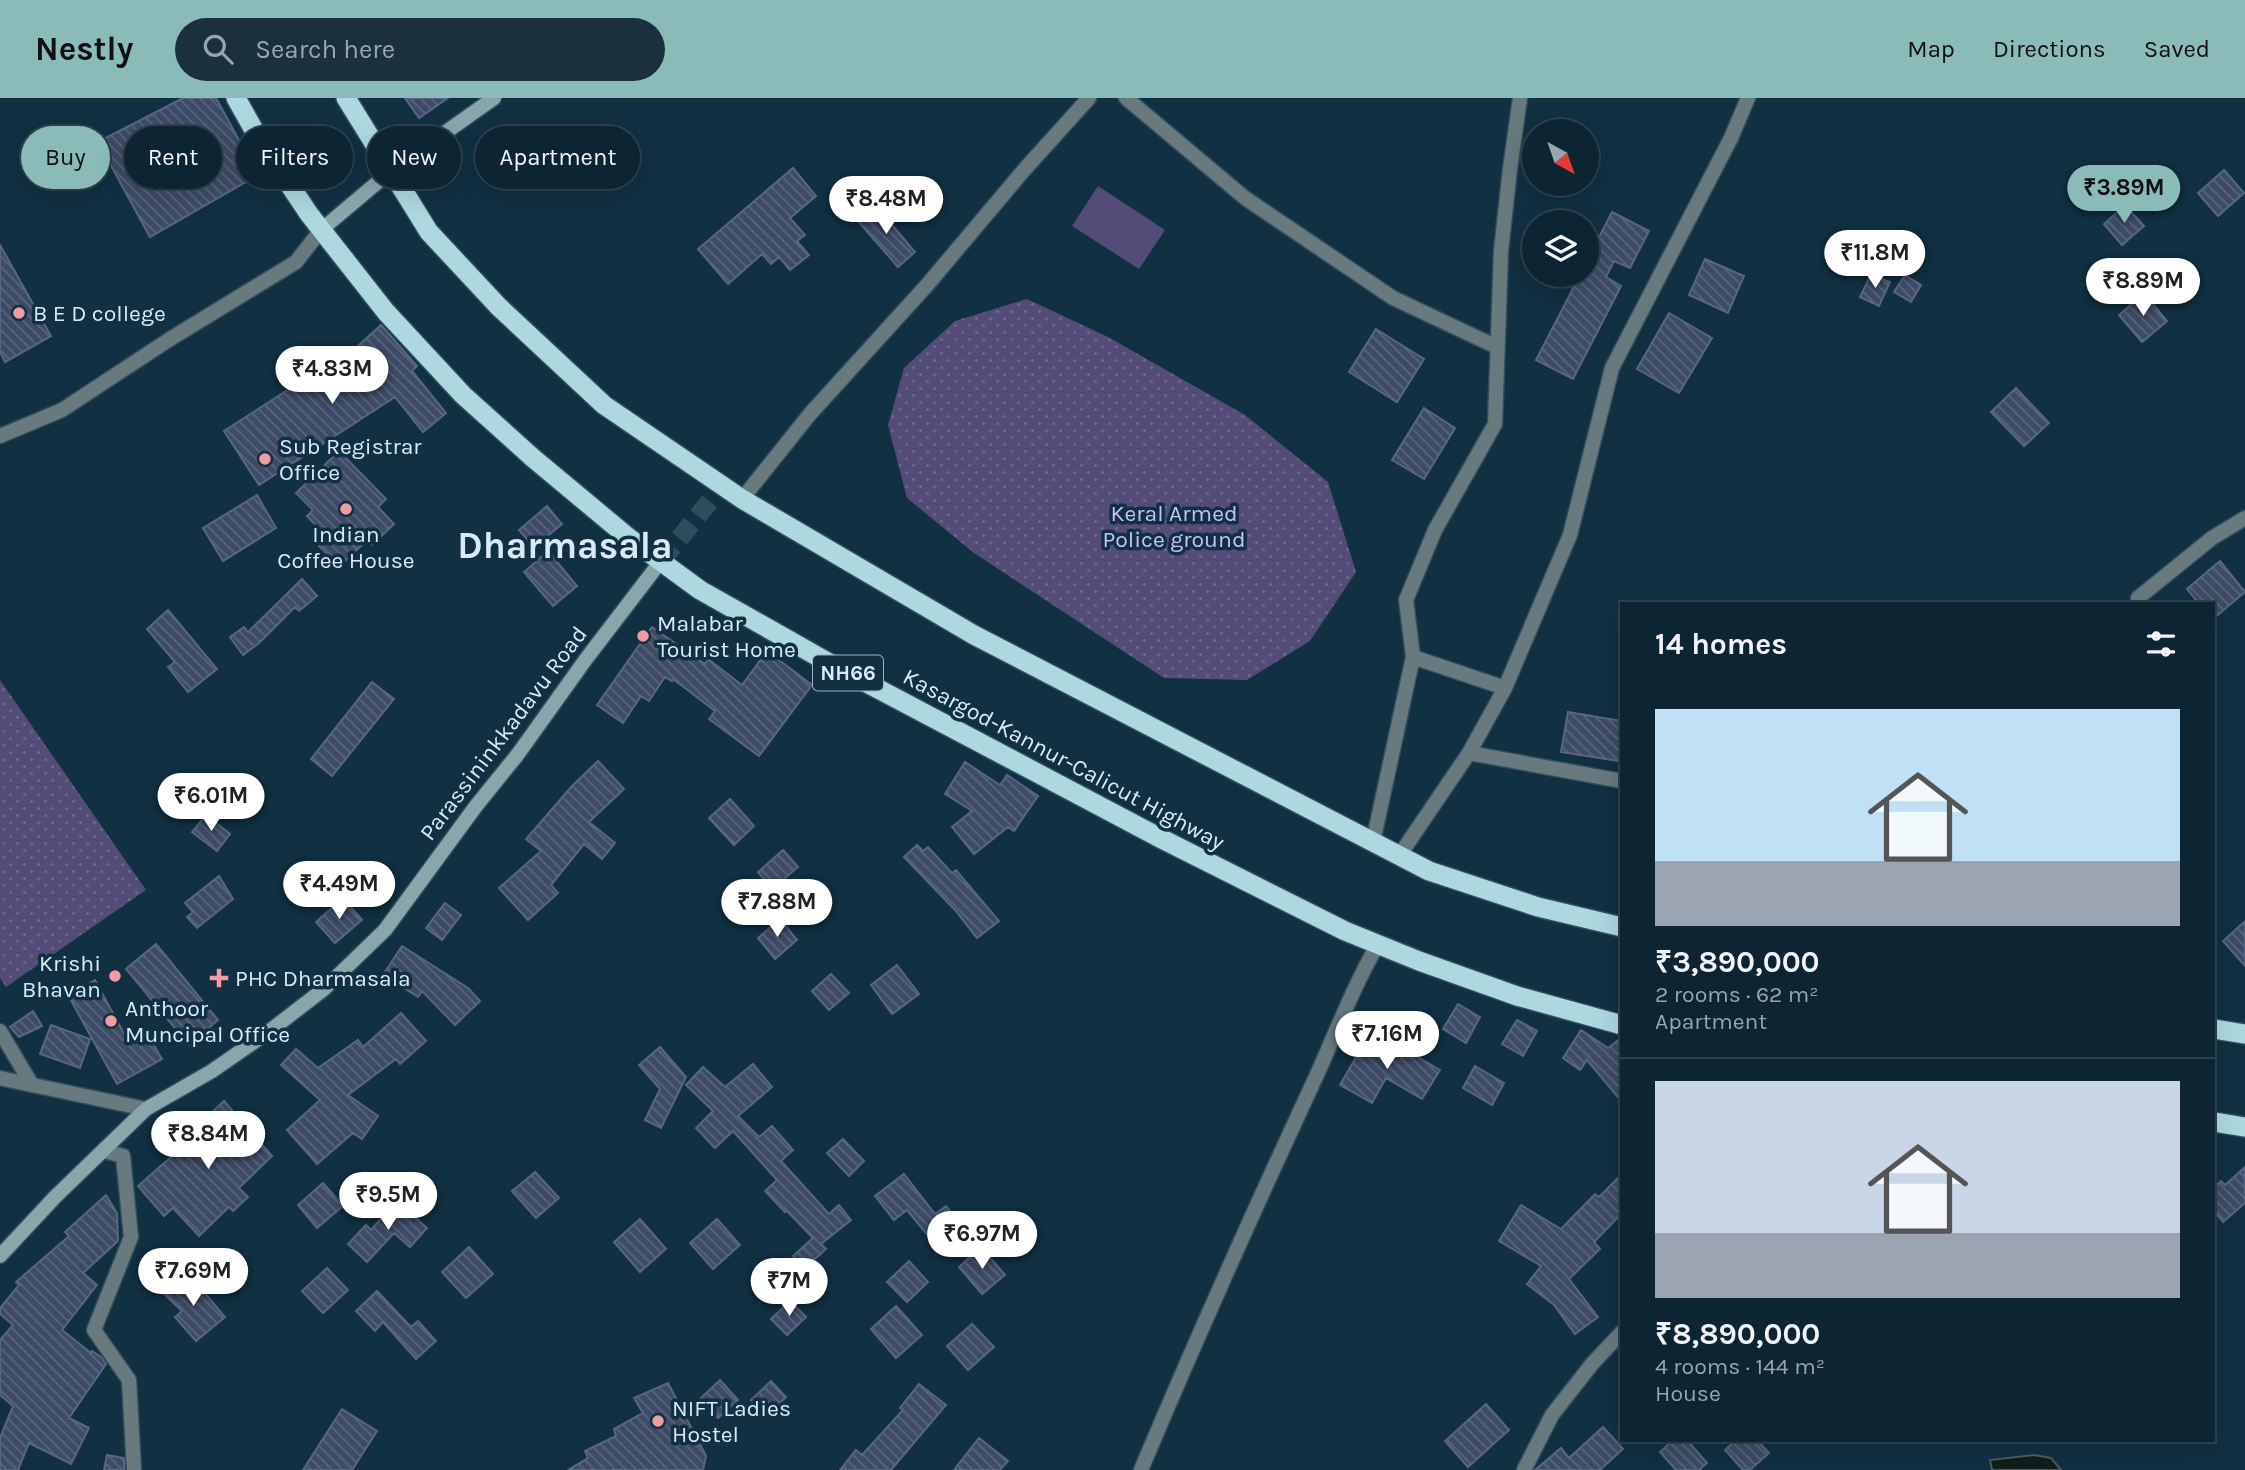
<!DOCTYPE html>
<html lang="en">
<head>
<meta charset="utf-8">
<style>
  :root { --surface:#0d2432; --page:#1b303e; --text:#f1f3f6; --muted:#9aa4ac; --line:#2d414d; --accent:#8bbbb9 }
  body { margin:0; font-family:Karla,sans-serif; background:var(--page); color:var(--text); height:100vh; display:flex; flex-direction:column; font-size:26px; white-space:nowrap }
  * { box-sizing:border-box; margin:0 }
  p { font-size:23px; color:var(--muted) }
  .icon { flex:none; width:38px; height:38px; fill:none; stroke:currentColor; stroke-width:2; stroke-linecap:round; stroke-linejoin:round }
  .map { position:relative; flex:1; overflow:hidden }
  .sheet { position:absolute; left:1620px; top:504px; width:595px; height:840px; display:flex; flex-direction:column; background:var(--surface); border-radius:0px; box-shadow:0 7px 28px #0002,0 0 0 2px var(--line) }
  .sheet>* { flex:none }
  .top-card { position:absolute; left:21px; top:28px; width:665px; height:63px; display:flex; gap:14px }
  .needle { width:46px; rotate:140deg }
  .tools { position:absolute; left:1522px; top:21px; display:grid; gap:14px }
  .tools a { display:grid; place-items:center; width:77px; height:77px; border-radius:50%; background:var(--surface); box-shadow:0 7px 28px #0002,0 0 0 2px var(--line); font-size:35px }
  .price { position:absolute; translate:-50% -60px; padding:0 16px; border-radius:24px; background:#fff; color:#222; font-size:23px; line-height:46px; filter:drop-shadow(0 2px 4px #0008) }
  .price::after { content:''; position:absolute; left:50%; top:42px; width:21px; height:16px; margin-left:-10px; background:inherit; clip-path:polygon(0 0,100% 0,50% 100%) }
  .price.selected { background:var(--accent); color:#111 }
  ul { padding:0; list-style:none }
  li { display:grid; align-content:center; gap:14px; height:371px; padding:0 35px }
  li+li { border-top:2px solid var(--line) }
  li span { display:grid; place-items:center; height:217px; border-radius:0px; color:#555 }
  li>.icon { margin-inline-start:auto }
  span .icon { width:126px; height:126px; fill:#fffc; stroke-width:1 }
  li b { font-size:30px }
  h2 { display:flex; justify-content:space-between; align-items:center; height:84px; padding:0 35px; font-size:30px }
  .pill { padding:0 24px; border-radius:32px; background:var(--surface); box-shadow:0 7px 28px #0002,0 0 0 2px var(--line); font-size:24px; line-height:63px }
  .pill.selected { background:var(--accent); color:#111 }
  header { display:flex; align-items:center; gap:42px; box-sizing:border-box; height:98px; padding:0 35px; background:var(--accent); color:#111 }
  header strong { font-size:33px }
  nav { display:flex; gap:38px; margin-inline-start:auto; font-size:24px }
  .search { width:490px; height:63px; background:var(--page); display:flex; align-items:center; gap:18px; box-sizing:border-box; padding:0 24px; border-radius:38px; color:var(--muted); font-size:26px }
  .map>svg:first-child { display:block }
  .park { fill:url(#park-dots) }
  .garden { fill:#544c78 }
  .water { fill:#0e1f1c; stroke:#4b5c5d; stroke-width:2 }
  .building { fill:url(#building-back-hatch); stroke:#586683; stroke-width:2 }
  .lines { fill:none; stroke-linecap:round; stroke-linejoin:round }
  .trunk-tunnel { stroke:#2f4c5d; stroke-width:19; stroke-dasharray:19 10; stroke-linecap:butt }
  .minor-casing { stroke:#314e5f; stroke-width:17 }
  .secondary-casing { stroke:#314e5f; stroke-width:17 }
  .trunk-casing { stroke:#314e5f; stroke-width:22 }
  .minor { stroke:#687a7e; stroke-width:14 }
  .secondary { stroke:#89a6ab; stroke-width:14 }
  .trunk { stroke:#add8df; stroke-width:19 }
  .poi-dot { fill:#f49aa4; stroke:#113042; stroke-width:2.5 }
  .labels { text-anchor:middle; stroke-width:7; stroke-linejoin:round; paint-order:stroke }
  .shield { fill:#113042; stroke:#9db2c0; stroke-width:2 }
  .shield-label { font-size:21px; font-weight:bold; fill:#d9eaf6 }
  .poi-label { font-size:23px; fill:#d9eaf6; stroke:#113042; text-anchor:start }
  .park-label { font-size:23px; fill:#c9bffe; stroke:#113042 }
  .street-label { font-size:23px; fill:#d9eaf6; stroke:#113042 }
  .town-label { font-size:37px; font-weight:bold; fill:#d9eaf6; stroke:#113042 }
</style>
</head>
<body>
<header>
<strong>Nestly</strong>
<div class="search"><svg class="icon" aria-label="search" viewBox="0 0 24 24"><circle cx="10" cy="10" r="6"/><path d="M15 15l6 6"/></svg>Search here</div>
<nav><a>Map</a><a>Directions</a><a>Saved</a></nav>
</header>
<div class="map">
<svg width="2245" height="1372" viewBox="0 0 2245 1372">
  <defs>
    <pattern id="park-dots" width="8" height="8" patternUnits="userSpaceOnUse" patternTransform="scale(1.75)"><rect width="8" height="8" fill="#544c78"/><path d="M2 2h.1M6 6h.1" fill="none" stroke="#6c668c" stroke-width="1.8" stroke-linecap="round"/></pattern>
    <pattern id="building-back-hatch" width="6" height="6" patternUnits="userSpaceOnUse" patternTransform="scale(1.75)"><rect width="6" height="6" fill="#3e4b66"/><path d="M-1 5l2 2M0 0l6 6M5-1l2 2" fill="none" stroke="#59657c"/></pattern>
  </defs>
  <rect width="100%" height="100%" fill="#113042"/>
  <!-- park -->
  <path class="park" d="M1027,201L1108,239L1245,317L1328,384L1356,474L1310,543L1247,582L1164,580L974,455L907,400L888,327L904,270L955,223Z
    M0,582L146,792L6,889L0,880Z"/>
  <!-- garden -->
  <path class="garden" d="M1098,88L1165,132L1139,171L1072,128Z"/>
  <!-- water -->
  <path class="water" d="M2034,1357L2051,1360L2061,1372H1992L1990,1362Z"/>
  <!-- building -->
  <path class="building" d="M183,0H216L258,77L150,139L98,44Z
    M405,0H448L419,20Z
    M793,70L816,98L790,120L805,137L797,143L809,157L790,172L779,159L771,166L762,156L728,186L698,151Z
    M2224,72L2244,95L2218,118L2198,95Z
    M875,107L915,154L898,169L857,122Z
    M2125,107L2144,128L2122,147L2104,126Z
    M1612,114L1649,133L1630,170L1614,163L1606,179L1621,188L1573,281L1536,262L1580,177H1587V162Z
    M0,147L51,238L5,264L0,254Z
    M1705,161L1744,178L1728,215L1689,197Z
    M1871,176L1890,184L1879,208L1860,199Z
    M1905,177L1921,187L1911,204L1894,194Z
    M2144,195L2167,223L2142,244L2119,217Z
    M1669,215L1712,240L1679,295L1637,271Z
    M381,227L417,268L412,273L446,315L423,334L395,299L259,387L224,333L348,253L350,255Z
    M1376,231L1424,261L1397,304L1349,274Z
    M2016,290L2049,325L2024,348L1991,314Z
    M1424,310L1455,330L1424,381L1392,362Z
    M339,353L386,401L378,409L394,426L372,447L367,442L339,469L319,448L327,439L307,418L313,412L296,395Z
    M257,397L276,430L223,463L203,430Z
    M547,408L562,426L534,449L519,432Z
    M548,453L577,488L553,508L524,474Z
    M2220,463L2245,494L2214,520V506H2199L2187,491Z
    M302,481L317,498L299,513L295,509L259,545L243,557L230,539L244,529L248,534Z
    M168,512L217,571L188,594L168,569L175,564L147,531Z
    M652,529L705,566L708,561L742,587L767,553L812,587L759,658L709,621L715,613L673,581L672,583L665,579L649,603L641,598L623,625L597,607Z
    M372,584L394,601L332,678L311,661Z
    M1568,614L1622,623V643L1619,663L1561,654Z
    M598,663L624,691L589,724L615,745L602,761L584,746L551,787L558,795L528,822L499,790L541,753L526,741L572,688Z
    M965,664L1000,687L1007,677L1038,698L1014,733L1008,729L974,756L952,729L972,713L945,696Z
    M730,701L754,728L734,747L709,720Z
    M206,717L230,736L217,753L192,734Z
    M917,747L923,753L928,749L952,775L956,772L999,823L977,840L955,812L904,759Z
    M783,752L798,769L772,791L758,774Z
    M219,778L233,801L197,830L187,819L193,814L185,805Z
    M343,800L362,822L335,845L316,824Z
    M445,805L461,817L442,842L426,830Z
    M780,821L797,842L775,861L758,840Z
    M2245,823V868L2223,843Z
    M156,846L218,922L189,947L126,871Z
    M402,848L468,890L480,903L455,927L422,893L418,899L383,877Z
    M897,867L919,896L892,916L871,887Z
    M831,876L849,895L829,912L812,893Z
    M95,882L128,943L146,933L162,961L117,986L68,897Z
    M1458,906L1480,919L1466,945L1443,931Z
    M33,913L42,928L19,939L10,929Z
    M401,915L426,943L400,966L396,961L348,997L378,1018L362,1041L353,1035L317,1066L287,1032L320,1002L281,967L296,951L318,970L358,942L363,949Z
    M1517,922L1537,933L1523,958L1502,946Z
    M51,927L90,941L80,970L40,956Z
    M1581,932L1608,950L1622,939V1004L1587,962L1580,972L1563,960Z
    M1369,937L1408,959L1411,955L1440,972L1422,1001L1386,980L1372,1005L1340,987Z
    M660,949L686,979L661,1030L645,1022L660,991L639,967Z
    M753,966L772,989L738,1018L759,1039L772,1028L793,1052L781,1063L829,1116L839,1107L851,1122L821,1146L826,1151L804,1171L793,1158L813,1140L787,1113L785,1114L765,1093L777,1082L733,1033L715,1050L696,1030L713,1013L686,987L703,969L725,989Z
    M1475,968L1504,985L1492,1007L1463,990Z
    M224,1003L272,1058L239,1090L248,1099L233,1113L229,1109L199,1138L173,1110L164,1118L138,1088L188,1044L184,1040Z
    M843,1041L864,1063L849,1078L827,1055Z
    M2245,1069V1105L2223,1124L2214,1113V1090L2221,1083L2225,1087Z
    M535,1074L559,1100L536,1120L512,1093Z
    M904,1076L935,1116L946,1108L964,1129L938,1150L907,1112L894,1122L875,1098Z
    M1622,1076V1115L1594,1144L1600,1151L1569,1181L1598,1219L1575,1236L1554,1207L1527,1186L1541,1168L1499,1143L1521,1107L1561,1131L1595,1096L1599,1099Z
    M323,1085L343,1108L317,1130L298,1107Z
    M106,1097L117,1115L118,1143L83,1175L97,1187L62,1232L91,1255L92,1253L101,1259L106,1266L69,1320L89,1330L71,1366L29,1345L18,1372H0V1340L13,1308L0,1297V1242L13,1227L0,1216V1210L19,1187L16,1184L69,1138L65,1134Z
    M396,1103L427,1130L410,1149L394,1135L367,1164L348,1146L366,1127L371,1132Z
    M640,1121L666,1151L640,1174L614,1144Z
    M717,1121L740,1147L713,1171L690,1145Z
    M469,1149L493,1176L466,1200L442,1174Z
    M981,1149L1005,1177L982,1196L959,1169Z
    M909,1163L928,1184L907,1204L887,1184Z
    M327,1170L348,1192L323,1215L302,1193Z
    M182,1176L203,1196L204,1194L225,1219L196,1243L175,1219L182,1213L163,1195Z
    M377,1193L411,1229L418,1223L436,1243L416,1261L383,1224L375,1233L356,1213Z
    M790,1203L806,1219L787,1237L771,1221Z
    M896,1208L922,1237L896,1260L871,1231Z
    M972,1226L994,1249L968,1272L947,1248Z
    M720,1282L738,1302L718,1320L700,1301Z
    M771,1283L786,1299L767,1318L751,1302Z
    M668,1285L706,1358L703,1372H568L588,1360L585,1353L616,1338L614,1331L643,1315L634,1300Z
    M919,1286L946,1307L891,1372H840L856,1352L862,1357L903,1312L900,1310Z
    M1486,1306L1509,1332L1468,1369L1445,1343Z
    M342,1311L377,1333L352,1372H303Z
    M1603,1329L1623,1351L1600,1372H1535L1561,1350L1569,1360Z
    M979,1340L1008,1363L1000,1372H954Z
    M1673,1342H1687L1707,1365L1699,1372H1676L1660,1354Z
    M1736,1342H1757L1769,1355L1750,1372H1743L1725,1352Z
    M107,1357L124,1360V1372H104Z"/>
  <g class="lines">
    <!-- trunk-tunnel -->
    <path class="trunk-tunnel" d="M661,463L723,387"/>
    <defs>
      <path id="minor" d="M1126,0L1245,100L1393,200L1497,249
        M0,338L62,312L170,241L296,164L321,132
        M742,401L810,316L928,186L1024,72L1089,0
        M2138,500L2212,440L2245,420
        M1505,590L1413,559L1406,502L1435,432L1495,326L1501,153L1510,71L1520,0
        M1469,655L1622,683
        M1373,744L1413,559
        M1399,758L1469,655L1505,590L1570,437L1612,270L1731,40L1748,0
        M0,933L32,987
        M0,980L146,1011
        M105,1053L123,1058L131,1139L94,1232L129,1282L134,1372
        M1141,1372C1194,1246 1250,1121 1308,996C1332,946 1350,894 1378,846
        M1524,1372L1552,1317L1592,1266L1622,1234"/>
      <path id="secondary" d="M321,132L391,73L494,0
        M0,1158L55,1099L146,1011L212,973L267,935L324,891L385,832L476,708L518,656L586,561L661,463"/>
      <path id="trunk" d="M236,0L259,41L309,116L386,214L463,297L533,360L629,440L700,492L831,566L1162,741L1345,833L1419,863L1517,898L1622,927
        M346,0L429,134L499,209L604,307L742,401L974,537L1429,773L1538,809L1622,829
        M2214,931L2245,936
        M2214,1024L2245,1029"/>
    </defs>
    <!-- minor casing -->
    <use href="#minor" class="minor-casing"/>
    <!-- secondary casing -->
    <use href="#secondary" class="secondary-casing"/>
    <!-- trunk casing -->
    <use href="#trunk" class="trunk-casing"/>
    <!-- minor -->
    <use href="#minor" class="minor"/>
    <!-- secondary -->
    <use href="#secondary" class="secondary"/>
    <!-- trunk -->
    <use href="#trunk" class="trunk"/>
  </g>
  <!-- markers -->
  <g class="poi-dot">
    <circle cx="19" cy="215" r="7"/>
    <circle cx="265" cy="361" r="7"/>
    <circle cx="346" cy="411" r="7"/>
    <circle cx="643" cy="538" r="7"/>
    <circle cx="115" cy="878" r="7"/>
    <path d="M215.5 869.5h7v7h7v7h-7v7h-7v-7h-7v-7h7z"/>
    <circle cx="111" cy="923" r="7"/>
    <circle cx="658" cy="1323" r="7"/>
  </g>
  <g class="labels">
    <!-- shield labels -->
    <rect class="shield" x="813" y="557.5" width="70" height="35" rx="5"/>
    <g class="shield-label">
      <text x="848" y="582">NH66</text>
    </g>
    <!-- poi labels -->
    <g class="poi-label">
      <text x="33" y="223">B E D college</text>
      <text x="279" y="356">Sub Registrar<tspan x="279" dy="26">Office</tspan></text>
      <text x="346" y="444" text-anchor="middle">Indian<tspan x="346" dy="26">Coffee House</tspan></text>
      <text x="657" y="533">Malabar<tspan x="657" dy="26">Tourist Home</tspan></text>
      <text x="101" y="873" text-anchor="end">Krishi<tspan x="101" dy="26">Bhavan</tspan></text>
      <text x="235" y="888">PHC Dharmasala</text>
      <text x="125" y="918">Anthoor<tspan x="125" dy="26">Muncipal Office</tspan></text>
      <text x="672" y="1318">NIFT Ladies<tspan x="672" dy="26">Hostel</tspan></text>
    </g>
    <!-- park labels -->
    <g class="park-label">
      <text x="1174" y="423">Keral Armed<tspan x="1174" dy="26">Police ground</tspan></text>
    </g>
    <!-- street labels -->
    <g class="street-label">
      <text transform="translate(503 635) rotate(-53)" y="8">Parassininkkadavu Road</text>
      <text transform="translate(1064 661) rotate(28)" y="8">Kasargod-Kannur-Calicut Highway</text>
    </g>
    <!-- town labels -->
    <g class="town-label">
      <text x="565" y="460">Dharmasala</text>
    </g>
  </g>
</svg>
<div class="tools">
<a><svg class="needle" viewBox="-14 -14 28 28"><path d="M0-13l5 13h-10z" fill="#e53935"/><path d="M0 13l5-13h-10z" fill="#9aa4ac"/></svg></a>
<a><svg class="icon" aria-label="layers" viewBox="0 0 24 24"><path d="M12 4l9 5-9 5-9-5zM3 14l9 5 9-5"/></svg></a>
</div>
<b class="price selected" style="left:2124px;top:127px">₹3.89M</b>
<b class="price" style="left:886px;top:138px">₹8.48M</b>
<b class="price" style="left:1875px;top:192px">₹11.8M</b>
<b class="price" style="left:2143px;top:220px">₹8.89M</b>
<b class="price" style="left:332px;top:308px">₹4.83M</b>
<b class="price" style="left:211px;top:735px">₹6.01M</b>
<b class="price" style="left:339px;top:823px">₹4.49M</b>
<b class="price" style="left:777px;top:841px">₹7.88M</b>
<b class="price" style="left:1387px;top:973px">₹7.16M</b>
<b class="price" style="left:208px;top:1073px">₹8.84M</b>
<b class="price" style="left:388px;top:1134px">₹9.5M</b>
<b class="price" style="left:982px;top:1173px">₹6.97M</b>
<b class="price" style="left:193px;top:1210px">₹7.69M</b>
<b class="price" style="left:789px;top:1220px">₹7M</b>
<div class="top-card">
<a class="pill selected">Buy</a>
<a class="pill">Rent</a>
<a class="pill">Filters</a>
<a class="pill">New</a>
<a class="pill">Apartment</a>
</div>
<section class="sheet">
<h2>14 homes<svg class="icon" aria-label="filters" viewBox="0 0 24 24"><path d="M4 7h16M4 17h16"/><circle cx="9" cy="7" r="2"/><circle cx="15" cy="17" r="2"/></svg></h2>
<ul>
<li><span style="background:linear-gradient(#bfe0f5 70%,#9aa5b1 0)"><svg class="icon" aria-label="home" viewBox="0 0 24 24"><path d="M3 11l9-7 9 7M6 9v11h12V9"/></svg></span><div><b>₹3,890,000</b><p>2 rooms · 62 m²</p><p>Apartment</p></div></li>
<li><span style="background:linear-gradient(#c9d6e8 70%,#9aa5b1 0)"><svg class="icon" aria-label="home" viewBox="0 0 24 24"><path d="M3 11l9-7 9 7M6 9v11h12V9"/></svg></span><div><b>₹8,890,000</b><p>4 rooms · 144 m²</p><p>House</p></div></li>
</ul>
</section>
</div>
</body>
</html>
